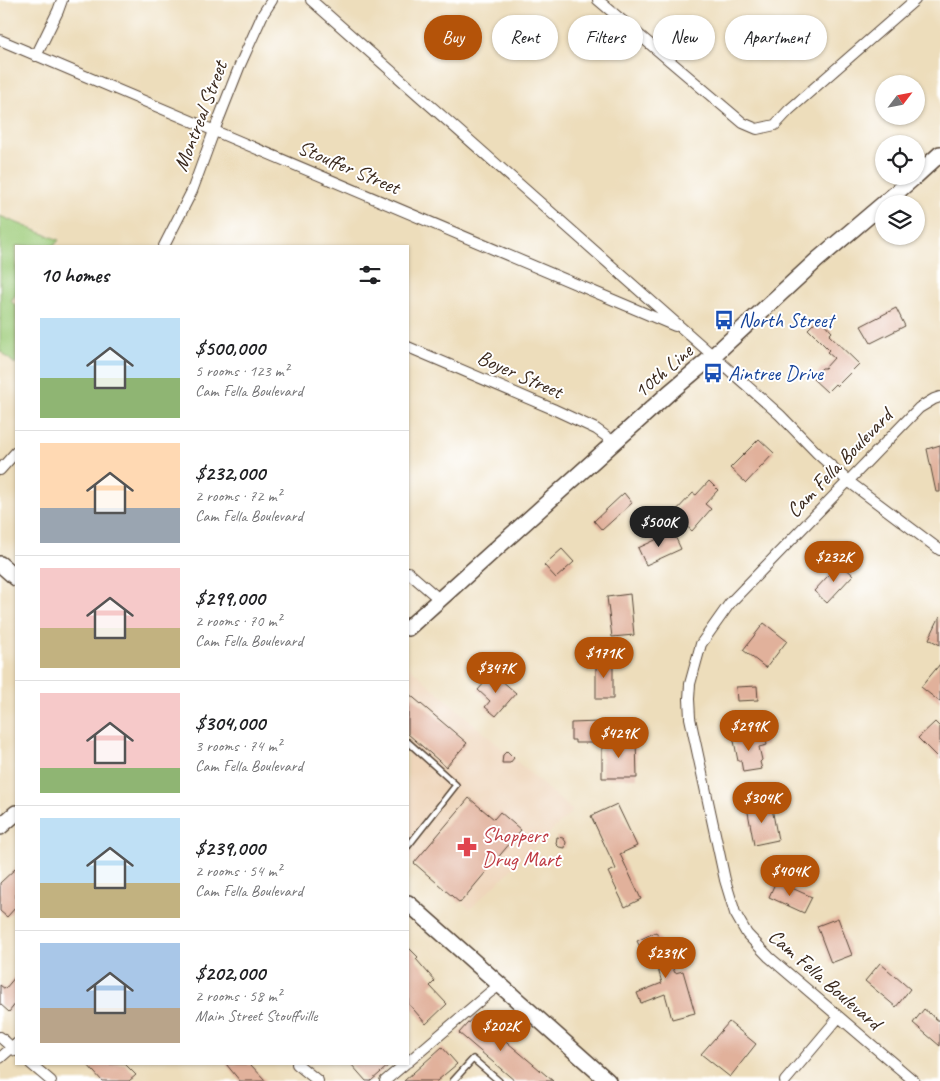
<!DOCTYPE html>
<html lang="en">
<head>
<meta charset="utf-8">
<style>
  :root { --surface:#fff; --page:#f6f6f6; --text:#202124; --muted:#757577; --line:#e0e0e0; --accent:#b45309 }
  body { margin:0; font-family:Caveat,sans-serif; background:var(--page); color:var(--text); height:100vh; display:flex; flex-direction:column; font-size:19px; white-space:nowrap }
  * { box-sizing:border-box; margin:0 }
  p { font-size:16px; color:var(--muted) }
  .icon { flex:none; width:28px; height:28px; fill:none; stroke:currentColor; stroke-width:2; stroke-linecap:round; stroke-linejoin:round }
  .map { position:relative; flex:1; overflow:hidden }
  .drawer { position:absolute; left:15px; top:245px; width:394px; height:820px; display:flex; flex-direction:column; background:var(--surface); border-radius:0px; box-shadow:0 1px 4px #0004 }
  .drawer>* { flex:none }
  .top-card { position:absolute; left:424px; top:15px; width:441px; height:45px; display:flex; gap:10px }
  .needle { width:32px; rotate:58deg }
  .buttons { position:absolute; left:875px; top:75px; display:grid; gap:10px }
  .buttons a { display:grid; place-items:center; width:50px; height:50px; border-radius:50%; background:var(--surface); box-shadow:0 1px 4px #0004; font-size:25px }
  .price { position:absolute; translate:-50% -42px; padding:0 11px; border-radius:18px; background:var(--accent); color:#fff; font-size:16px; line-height:32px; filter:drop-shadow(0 1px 2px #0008) }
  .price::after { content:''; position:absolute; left:50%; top:30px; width:15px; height:11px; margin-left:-8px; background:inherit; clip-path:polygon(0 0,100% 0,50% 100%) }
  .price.current { background:#222; color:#fff }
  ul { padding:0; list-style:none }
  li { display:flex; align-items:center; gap:15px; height:125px; padding:0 25px }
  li+li { border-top:1px solid var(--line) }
  li span { display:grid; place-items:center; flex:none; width:140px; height:100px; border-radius:0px; color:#555 }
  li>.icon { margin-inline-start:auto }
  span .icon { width:60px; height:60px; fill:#fffc; stroke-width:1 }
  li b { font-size:21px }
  h2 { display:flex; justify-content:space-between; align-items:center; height:60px; padding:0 25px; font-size:21px }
  .chip { padding:0 18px; border-radius:22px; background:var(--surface); box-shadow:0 1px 4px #0004; font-size:18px; line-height:45px }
  .chip.current { background:var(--accent); color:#fff }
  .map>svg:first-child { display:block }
  .built { fill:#efd6bb }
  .green { fill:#9ecc7a; stroke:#6c7b4c }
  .building { fill:#e1b19b }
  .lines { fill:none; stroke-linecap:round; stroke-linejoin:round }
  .lane-casing { stroke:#564536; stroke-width:8 }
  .street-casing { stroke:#564536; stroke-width:12 }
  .secondary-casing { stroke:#564536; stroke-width:18 }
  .lane { stroke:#fff; stroke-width:5 }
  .street { stroke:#fff; stroke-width:10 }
  .secondary { stroke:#fff; stroke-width:15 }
  .labels { text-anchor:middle; stroke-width:4; stroke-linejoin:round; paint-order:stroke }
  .street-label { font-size:21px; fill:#3b2a1e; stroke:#fff }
  .transit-label { font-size:21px; fill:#164399; stroke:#fff; text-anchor:start }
  .health-label { font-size:21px; fill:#be3a42; stroke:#fff; text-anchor:start }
</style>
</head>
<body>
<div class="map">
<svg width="940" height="1081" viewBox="0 0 940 1081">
  <rect width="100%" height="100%" fill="#fff"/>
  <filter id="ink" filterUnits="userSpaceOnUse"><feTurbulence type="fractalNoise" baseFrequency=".02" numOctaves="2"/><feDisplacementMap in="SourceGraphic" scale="10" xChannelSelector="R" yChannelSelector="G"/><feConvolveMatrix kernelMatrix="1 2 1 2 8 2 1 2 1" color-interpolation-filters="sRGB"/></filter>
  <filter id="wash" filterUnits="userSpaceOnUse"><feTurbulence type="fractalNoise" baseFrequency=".0096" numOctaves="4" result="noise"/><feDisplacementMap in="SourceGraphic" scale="20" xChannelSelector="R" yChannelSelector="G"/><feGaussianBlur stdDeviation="1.12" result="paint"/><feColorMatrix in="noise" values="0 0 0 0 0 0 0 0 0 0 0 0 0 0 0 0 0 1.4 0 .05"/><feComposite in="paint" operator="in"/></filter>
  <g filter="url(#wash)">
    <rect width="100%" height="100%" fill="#edddbb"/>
    <!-- built -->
    <path class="built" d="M408,666L573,811L470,909L408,859Z"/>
    <!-- green -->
    <path class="green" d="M0,216L59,240L54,246H16V294L11,301L16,306V362L15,364L0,351Z"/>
    <g id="blocks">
      <!-- building -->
      <path class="building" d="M896,308L905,326L871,343L861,326Z
        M819,318L832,332L829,335L859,364L837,386L835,384L827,392L813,379L818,374V372L822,368H825L834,358L827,352L829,350L808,329Z
        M759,439L774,453L746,483L730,468Z
        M940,445V492H936L927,449Z
        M709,481L718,490L705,504L711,509L692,531L673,514L693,493L696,495Z
        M624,493L632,503L602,530L594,521Z
        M673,532L681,549L646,565L638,548Z
        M562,549L574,562L556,578L544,565Z
        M840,563L853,575L827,603L814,591Z
        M630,594L634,635L612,637L607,597Z
        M940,616V645L929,639Z
        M764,623L787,641L766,668L743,650Z
        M596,659L613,660V699H596Z
        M940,664V702L921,687Z
        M493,673L516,693L496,716L485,707L490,701L478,690Z
        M757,686L758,700L737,701L736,687Z
        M408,693L467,743L446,767L408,734Z
        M599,722V743H575V740H571V723Z
        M935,722L940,727V760L918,738Z
        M746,733L747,740L765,736L767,745L759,747L762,760L760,762L762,769L743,772L741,761H738L733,736Z
        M636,739L637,778H602V740Z
        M507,751L514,758L510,763H502L503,755Z
        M469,798L494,819L500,812L521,830L460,903L414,863Z
        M771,803L778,840L754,845L747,807Z
        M617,804L637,846L620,854L641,899L625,907L608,872L616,869L591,816Z
        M557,837L563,838L566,842L565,848L559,847L556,844Z
        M16,868V907L7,917L0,911V883Z
        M776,881L812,897L804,913L769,897Z
        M838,918L852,955L831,963L817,926Z
        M656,932L675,973L683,971L695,1013L672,1019L665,994L641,1003L637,993L662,983L657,965L650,968L637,941Z
        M408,947L418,957L416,959L435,981L430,986L447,1004L426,1024L408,1003Z
        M880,963L910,989L896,1007L865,981Z
        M16,976V1003L9,1012L0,1004V985L5,989Z
        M924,1009L940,1022V1046L913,1023Z
        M475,1015L553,1081H515L459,1033Z
        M729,1022L756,1044L730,1077L701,1054Z
        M442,1047L457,1064L437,1081H404Z
        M87,1064H125L136,1075L129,1081H102Z
        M226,1064H250L266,1081H240Z
        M351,1064H390L371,1081H366Z"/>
    </g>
  </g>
  <g filter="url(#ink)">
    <use href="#blocks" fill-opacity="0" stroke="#564536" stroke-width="1"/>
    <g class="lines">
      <defs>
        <path id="lane" d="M408,742L456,785L408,846
          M453,1081L473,1059L499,1081"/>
        <path id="street" d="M311,0L780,415L818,454L848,481L940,550
          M598,0L743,123L757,129L775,125L789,110L915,0
          M0,40L675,326
          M36,56L58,11L62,0
          M164,246L192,191L214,131L240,65L263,14L272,0
          M408,347L553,409L596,429L614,442
          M0,470L16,452
          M408,572L439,599
          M0,1037L16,1051
          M0,1058L16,1044
          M408,1062L489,993L500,985
          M31,1064L51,1081
          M297,1064L318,1081
          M385,1081L405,1064
          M785,1081L839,1017
          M914,1081L769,957L747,934L735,913L725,880L690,718L689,699L690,684L701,644L730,603L919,408L934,399L940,397"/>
        <path id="secondary" d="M916,176L940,154
          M0,564L16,578
          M408,628L669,393L713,356L817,260L916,176
          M0,827L16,813
          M408,903L608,1081"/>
      </defs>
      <!-- lane casing -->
      <use href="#lane" class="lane-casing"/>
      <!-- street casing -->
      <use href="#street" class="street-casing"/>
      <!-- secondary casing -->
      <use href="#secondary" class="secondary-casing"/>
      <!-- lane -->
      <use href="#lane" class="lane"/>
      <!-- street -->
      <use href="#street" class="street"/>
      <!-- secondary -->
      <use href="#secondary" class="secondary"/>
    </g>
  </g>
  <!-- icons -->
  <defs>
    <symbol id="bus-bare" viewBox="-9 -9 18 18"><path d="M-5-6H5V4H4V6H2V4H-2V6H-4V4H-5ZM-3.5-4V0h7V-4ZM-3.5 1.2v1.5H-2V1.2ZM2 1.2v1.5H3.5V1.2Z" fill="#1a4fb4" stroke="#fff" stroke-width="2.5" paint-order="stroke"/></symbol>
    <symbol id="pharmacy-bare" viewBox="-9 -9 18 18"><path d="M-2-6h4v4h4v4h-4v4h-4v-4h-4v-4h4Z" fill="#e0444e" stroke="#fff" stroke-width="2.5" paint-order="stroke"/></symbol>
  </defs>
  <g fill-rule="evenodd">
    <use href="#bus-bare" x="710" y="306" width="28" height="28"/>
    <use href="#bus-bare" x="699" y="359" width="28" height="28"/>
    <use href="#pharmacy-bare" x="453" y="833" width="28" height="28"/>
  </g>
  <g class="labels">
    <!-- street labels -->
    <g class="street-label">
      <text transform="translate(200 116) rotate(-69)" y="7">Montreal Street</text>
      <text transform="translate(349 167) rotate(23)" y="7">Stouffer Street</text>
      <text transform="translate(663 371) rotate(-41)" y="7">10th Line</text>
      <text transform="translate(520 374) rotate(24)" y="7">Boyer Street</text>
      <text transform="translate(839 463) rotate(-46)" y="7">Cam Fella Boulevard</text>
      <text transform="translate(825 979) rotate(41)" y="7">Cam Fella Boulevard</text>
    </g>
    <!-- transit labels -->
    <g class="transit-label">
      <text x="739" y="327">North Street</text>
      <text x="728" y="380">Aintree Drive</text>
    </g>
    <!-- health labels -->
    <g class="health-label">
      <text x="482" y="842">Shoppers<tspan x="482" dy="24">Drug Mart</tspan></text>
    </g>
  </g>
</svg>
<div class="buttons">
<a><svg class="needle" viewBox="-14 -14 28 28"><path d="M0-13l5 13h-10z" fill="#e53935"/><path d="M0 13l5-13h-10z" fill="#757577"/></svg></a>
<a><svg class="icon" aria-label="locate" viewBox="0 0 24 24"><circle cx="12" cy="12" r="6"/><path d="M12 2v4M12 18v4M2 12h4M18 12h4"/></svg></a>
<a><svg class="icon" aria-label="layers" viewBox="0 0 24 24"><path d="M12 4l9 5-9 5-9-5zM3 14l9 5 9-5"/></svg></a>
</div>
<b class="price current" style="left:659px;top:548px">$500K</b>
<b class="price" style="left:834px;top:583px">$232K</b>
<b class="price" style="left:604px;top:679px">$171K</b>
<b class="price" style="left:496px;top:694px">$347K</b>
<b class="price" style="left:749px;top:752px">$299K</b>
<b class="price" style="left:619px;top:759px">$429K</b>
<b class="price" style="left:762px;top:824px">$304K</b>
<b class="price" style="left:790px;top:897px">$404K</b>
<b class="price" style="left:666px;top:979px">$239K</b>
<b class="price" style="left:501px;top:1052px">$202K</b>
<div class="top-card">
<a class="chip current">Buy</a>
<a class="chip">Rent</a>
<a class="chip">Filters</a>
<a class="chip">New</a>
<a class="chip">Apartment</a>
</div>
<section class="drawer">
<h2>10 homes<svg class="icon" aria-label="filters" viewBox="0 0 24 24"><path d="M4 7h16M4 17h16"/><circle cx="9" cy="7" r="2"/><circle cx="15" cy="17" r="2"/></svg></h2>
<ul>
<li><span style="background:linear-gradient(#bfe0f5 60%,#8fb573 0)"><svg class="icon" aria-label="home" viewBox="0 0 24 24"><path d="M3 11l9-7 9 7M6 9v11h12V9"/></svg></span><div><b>$500,000</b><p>5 rooms · 123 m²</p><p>Cam Fella Boulevard</p></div></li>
<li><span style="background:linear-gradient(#ffd9b3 65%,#9aa5b1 0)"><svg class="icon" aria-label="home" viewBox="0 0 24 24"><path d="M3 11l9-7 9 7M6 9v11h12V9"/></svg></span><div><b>$232,000</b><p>2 rooms · 72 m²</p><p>Cam Fella Boulevard</p></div></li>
<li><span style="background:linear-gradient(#f6c9c9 60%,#c2b280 0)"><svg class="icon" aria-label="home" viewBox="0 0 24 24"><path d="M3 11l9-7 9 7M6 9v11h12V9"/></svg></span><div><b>$299,000</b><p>2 rooms · 70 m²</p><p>Cam Fella Boulevard</p></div></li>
<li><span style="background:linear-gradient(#f6c9c9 75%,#8fb573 0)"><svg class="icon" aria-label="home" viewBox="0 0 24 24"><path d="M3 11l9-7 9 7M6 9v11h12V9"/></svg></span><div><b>$304,000</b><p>3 rooms · 74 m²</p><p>Cam Fella Boulevard</p></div></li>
<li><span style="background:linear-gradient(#bfe0f5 65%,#c2b280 0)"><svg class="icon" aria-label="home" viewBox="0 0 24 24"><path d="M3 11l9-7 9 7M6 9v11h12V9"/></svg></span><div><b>$239,000</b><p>2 rooms · 54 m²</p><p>Cam Fella Boulevard</p></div></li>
<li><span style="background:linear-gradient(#a9c7e8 65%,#b9a48a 0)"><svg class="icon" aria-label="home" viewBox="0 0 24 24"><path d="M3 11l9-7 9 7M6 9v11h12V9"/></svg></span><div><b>$202,000</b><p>2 rooms · 58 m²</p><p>Main Street Stouffville</p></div></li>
</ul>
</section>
</div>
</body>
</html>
